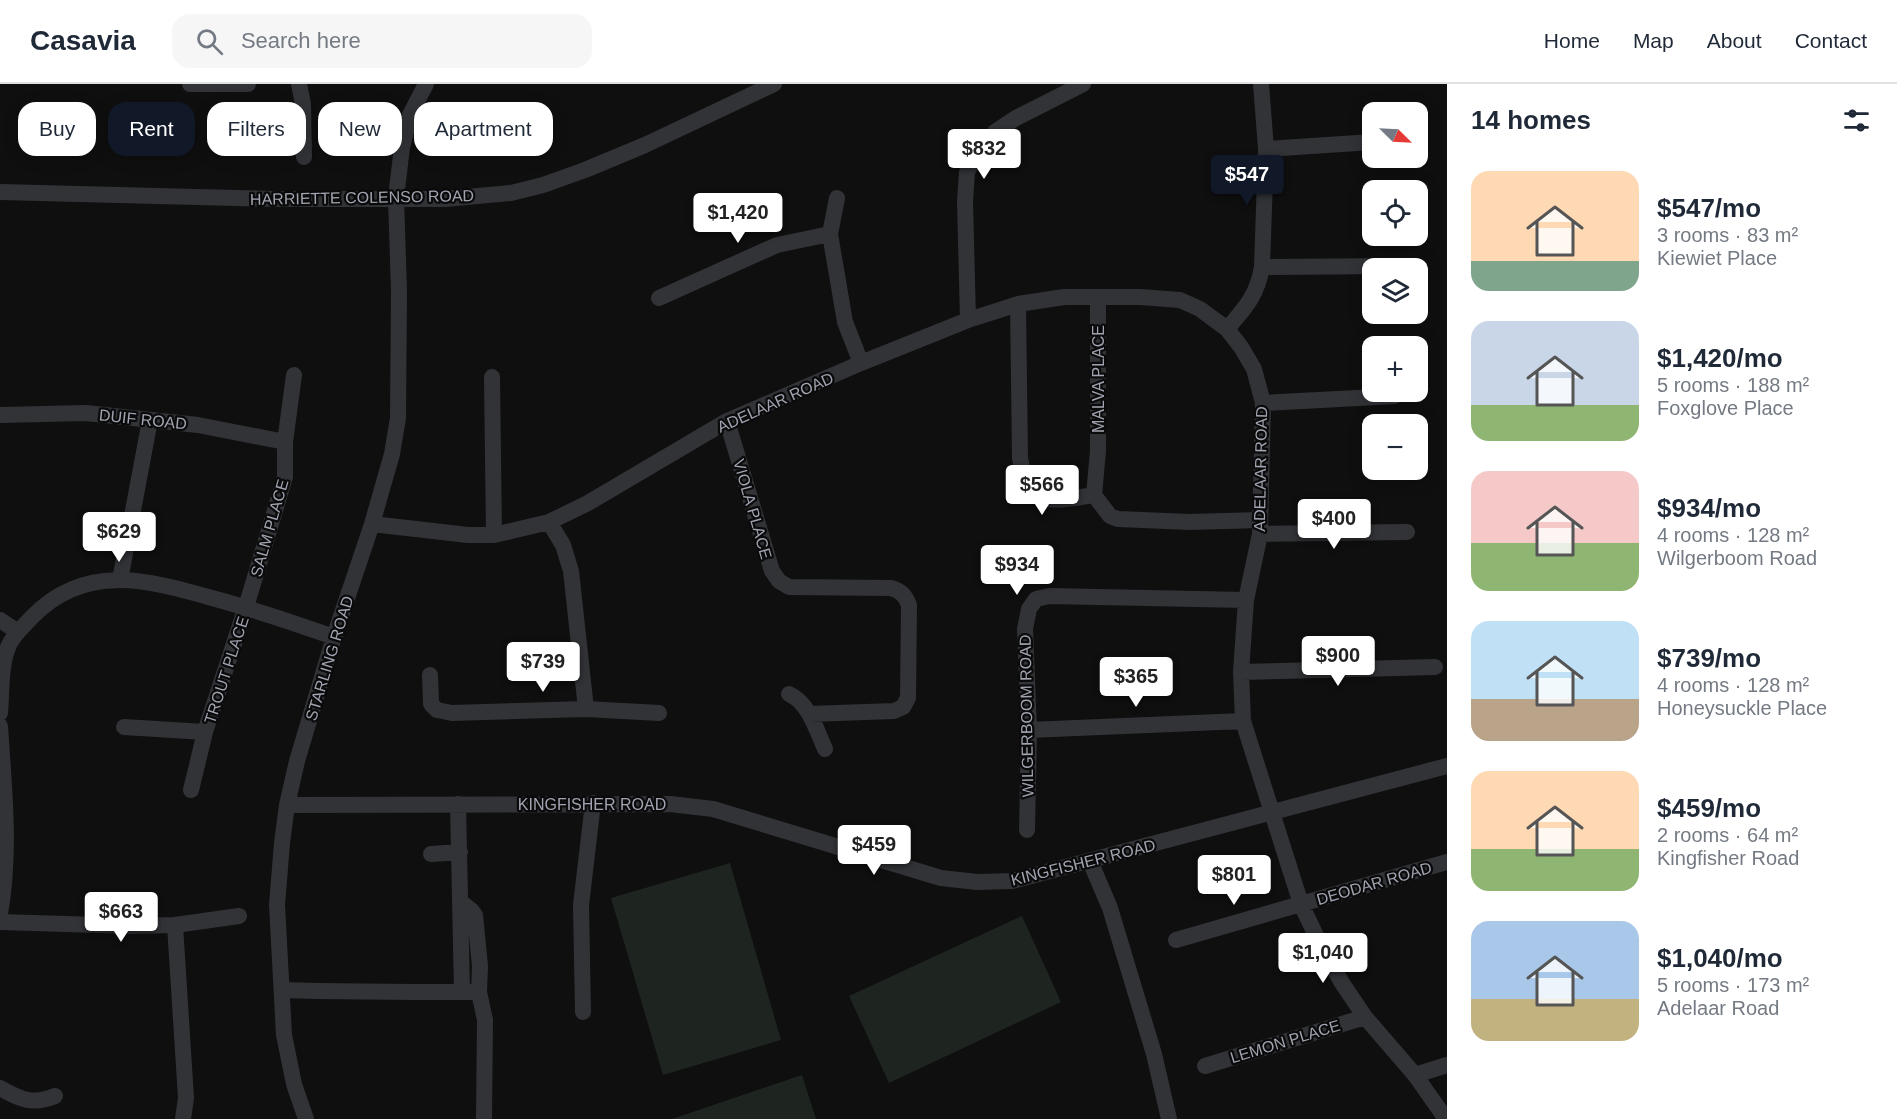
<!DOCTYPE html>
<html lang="en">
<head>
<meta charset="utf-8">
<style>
  :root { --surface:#fff; --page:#f6f6f7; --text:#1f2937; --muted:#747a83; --line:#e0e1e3; --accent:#111827 }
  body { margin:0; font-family:Arial,sans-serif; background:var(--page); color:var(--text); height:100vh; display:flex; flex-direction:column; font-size:22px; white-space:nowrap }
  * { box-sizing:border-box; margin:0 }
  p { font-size:20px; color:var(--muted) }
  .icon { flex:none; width:33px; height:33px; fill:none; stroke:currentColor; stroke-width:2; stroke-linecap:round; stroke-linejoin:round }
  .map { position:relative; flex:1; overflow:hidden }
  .sheet { display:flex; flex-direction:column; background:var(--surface); width:450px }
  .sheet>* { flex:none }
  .hud { position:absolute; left:18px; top:18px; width:570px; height:54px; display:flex; gap:12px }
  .needle { width:39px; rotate:114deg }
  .controls { position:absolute; left:1362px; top:18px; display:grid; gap:12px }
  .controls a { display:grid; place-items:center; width:66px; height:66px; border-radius:12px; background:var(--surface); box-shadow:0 3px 15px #0003; font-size:30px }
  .price { position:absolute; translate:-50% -51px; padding:0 14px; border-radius:6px; background:#fff; color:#222; font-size:20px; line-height:39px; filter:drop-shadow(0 2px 3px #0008) }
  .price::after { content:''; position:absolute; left:50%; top:36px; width:18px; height:14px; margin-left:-9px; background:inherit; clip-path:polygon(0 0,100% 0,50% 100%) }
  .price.current { background:var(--accent); color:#fff }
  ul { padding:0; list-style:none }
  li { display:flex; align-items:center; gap:18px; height:150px; padding:0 24px }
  li span { display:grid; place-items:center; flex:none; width:168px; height:120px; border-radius:18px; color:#555 }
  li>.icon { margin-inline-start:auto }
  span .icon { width:72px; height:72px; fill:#fffc; stroke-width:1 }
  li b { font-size:26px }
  h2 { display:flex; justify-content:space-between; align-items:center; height:72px; padding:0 24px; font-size:26px }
  .tag { padding:0 21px; border-radius:18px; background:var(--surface); box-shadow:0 3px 15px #0003; font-size:21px; line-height:54px }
  .tag.current { background:var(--accent); color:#fff }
  header { display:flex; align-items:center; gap:36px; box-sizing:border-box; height:84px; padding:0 30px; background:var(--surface); border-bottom:2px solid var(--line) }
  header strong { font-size:28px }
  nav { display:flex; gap:33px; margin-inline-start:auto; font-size:21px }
  .search { width:420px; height:54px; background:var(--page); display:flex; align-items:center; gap:15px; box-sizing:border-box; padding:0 21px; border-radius:18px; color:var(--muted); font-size:22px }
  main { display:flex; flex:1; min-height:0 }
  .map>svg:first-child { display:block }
  .green { fill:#1e241f }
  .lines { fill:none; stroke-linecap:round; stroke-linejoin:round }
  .minor { stroke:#323337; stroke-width:16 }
  .labels { text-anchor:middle; stroke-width:4.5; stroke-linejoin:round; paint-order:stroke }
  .street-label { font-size:16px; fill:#a1a4b0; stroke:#0a0a0b }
</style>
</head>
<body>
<header>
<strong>Casavia</strong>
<div class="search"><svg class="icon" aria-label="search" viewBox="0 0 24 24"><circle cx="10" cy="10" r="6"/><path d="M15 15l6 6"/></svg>Search here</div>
<nav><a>Home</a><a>Map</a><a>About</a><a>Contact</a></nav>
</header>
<main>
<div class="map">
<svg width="1447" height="1035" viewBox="0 0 1447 1035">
  <rect width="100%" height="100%" fill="#0f0f10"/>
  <!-- green -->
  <path class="green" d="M730,779L781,956L663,991L611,814Z
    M1022,832L1061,918L889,999L849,912Z
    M802,991L816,1035H672Z"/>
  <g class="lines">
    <!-- minor -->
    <path class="minor" d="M190,0H248
      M299,0L303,20L304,73
      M1266,65L1372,58
      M0,108L272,115H445L511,109L543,101L585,86L645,61L774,0
      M837,114L830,150L845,238L861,279
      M1262,183L1394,182
      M659,214L777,161L830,150
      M1018,220L1020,374C1029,424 1051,418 1094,411L1110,432L1118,435L1190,438L1260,436
      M968,236L965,117L967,88L980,66L995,48L1016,34L1083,0
      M1227,245C1245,224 1257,212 1262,183L1266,65L1261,0
      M492,293L494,451
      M1263,319L1395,312
      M0,331L86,329L198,341L285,358
      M727,337L772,487L779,497L789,503L891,504C901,507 905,511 909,521L908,614L903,623L894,627L809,630
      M1094,411L1098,367V213
      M549,438L563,461L571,487L586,625
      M372,440L468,451H494L549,438L588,419L727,337L861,279L968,236L1018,220L1064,213H1140L1180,216L1200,225L1227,245L1241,263L1254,285L1263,319L1260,450L1246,516L1241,588L1243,637L1301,820L1319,858L1342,899L1365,933L1415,991L1446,1035
      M1260,450L1407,448
      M120,496L150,336
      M0,536L18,548
      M1241,588L1435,583
      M430,591L431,620L437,626L452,629L586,625L659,629
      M789,610C809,619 816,645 825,665
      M0,629C2,608 0,581 9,561C14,550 24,542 32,533C85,478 148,496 212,514C253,525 294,539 334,553
      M0,642C4,705 11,767 0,830
      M124,643L205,648
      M1029,646L1243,637
      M191,706L205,648L246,523L285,393V358L294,291
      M458,720L462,908
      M287,721L670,720L713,725L941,794L977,798L1012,797L1447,682
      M1027,746L1029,646L1025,545L1029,525L1036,515L1049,512L1246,516
      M431,770L460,768
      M1090,777L1110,824L1154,970L1169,1035
      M461,818L472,827L475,831L480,882L479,908
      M0,838L130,842L175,841L239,832
      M175,841L186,1014L183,1035
      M1176,856L1447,778
      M282,906C348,908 413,908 479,908L485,936L484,1035
      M583,928L581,821L593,719
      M1205,982L1365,933
      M1415,991L1447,981
      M0,1004C21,1016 33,1021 55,1012
      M306,1035L294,1000L284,951L277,821L282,759L287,721L297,677L334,553L372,440L392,370L398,334L399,207L396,114L402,63L410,31L426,0"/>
  </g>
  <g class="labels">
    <!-- street labels -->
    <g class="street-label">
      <text transform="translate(362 113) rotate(-1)" y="6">HARRIETTE COLENSO ROAD</text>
      <text transform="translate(1098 295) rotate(-90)" y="6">MALVA PLACE</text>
      <text transform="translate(775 318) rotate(-24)" y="6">ADELAAR ROAD</text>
      <text transform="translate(143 335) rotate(6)" y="6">DUIF ROAD</text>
      <text transform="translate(1260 385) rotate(-89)" y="6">ADELAAR ROAD</text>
      <text transform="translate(753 425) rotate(74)" y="6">VIOLA PLACE</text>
      <text transform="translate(269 444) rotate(-74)" y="6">SALM PLACE</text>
      <text transform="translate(329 574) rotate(-73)" y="6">STARLING ROAD</text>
      <text transform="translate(226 586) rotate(-72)" y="6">TROUT PLACE</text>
      <text transform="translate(1026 632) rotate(-91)" y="6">WILGERBOOM ROAD</text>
      <text x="592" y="726">KINGFISHER ROAD</text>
      <text transform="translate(1083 778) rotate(-14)" y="6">KINGFISHER ROAD</text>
      <text transform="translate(1374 799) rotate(-16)" y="6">DEODAR ROAD</text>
      <text transform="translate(1285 957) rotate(-17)" y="6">LEMON PLACE</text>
    </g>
  </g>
</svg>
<div class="controls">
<a><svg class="needle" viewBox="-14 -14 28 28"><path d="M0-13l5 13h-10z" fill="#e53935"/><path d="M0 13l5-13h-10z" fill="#747a83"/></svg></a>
<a><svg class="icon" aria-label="locate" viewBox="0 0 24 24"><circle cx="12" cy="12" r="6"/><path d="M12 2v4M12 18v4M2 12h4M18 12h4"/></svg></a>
<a><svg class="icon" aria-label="layers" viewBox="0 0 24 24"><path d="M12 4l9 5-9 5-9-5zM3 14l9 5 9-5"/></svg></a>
<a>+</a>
<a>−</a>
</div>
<b class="price" style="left:984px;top:96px">$832</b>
<b class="price current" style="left:1247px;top:122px">$547</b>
<b class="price" style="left:738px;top:160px">$1,420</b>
<b class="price" style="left:1042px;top:432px">$566</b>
<b class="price" style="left:1334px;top:466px">$400</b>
<b class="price" style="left:119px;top:479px">$629</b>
<b class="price" style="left:1017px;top:512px">$934</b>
<b class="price" style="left:1338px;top:603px">$900</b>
<b class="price" style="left:543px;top:609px">$739</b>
<b class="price" style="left:1136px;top:624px">$365</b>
<b class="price" style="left:874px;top:792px">$459</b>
<b class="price" style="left:1234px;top:822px">$801</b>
<b class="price" style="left:121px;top:859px">$663</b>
<b class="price" style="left:1323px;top:900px">$1,040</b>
<div class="hud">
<a class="tag">Buy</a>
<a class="tag current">Rent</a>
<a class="tag">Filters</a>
<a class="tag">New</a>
<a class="tag">Apartment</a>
</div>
</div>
<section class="sheet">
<h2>14 homes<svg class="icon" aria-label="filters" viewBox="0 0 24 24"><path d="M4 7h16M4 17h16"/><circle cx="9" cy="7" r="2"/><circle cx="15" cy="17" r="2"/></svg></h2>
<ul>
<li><span style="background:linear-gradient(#ffd9b3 75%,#7fa58c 0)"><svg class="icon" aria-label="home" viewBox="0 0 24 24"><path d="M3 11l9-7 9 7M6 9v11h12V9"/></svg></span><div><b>$547/mo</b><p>3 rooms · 83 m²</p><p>Kiewiet Place</p></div></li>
<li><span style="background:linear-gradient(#c9d6e8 70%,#8fb573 0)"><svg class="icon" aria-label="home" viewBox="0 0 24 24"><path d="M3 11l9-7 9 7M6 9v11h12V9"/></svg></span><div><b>$1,420/mo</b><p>5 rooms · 188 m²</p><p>Foxglove Place</p></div></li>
<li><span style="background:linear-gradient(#f6c9c9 60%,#8fb573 0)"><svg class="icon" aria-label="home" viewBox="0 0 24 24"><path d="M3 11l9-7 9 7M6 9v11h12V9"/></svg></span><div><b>$934/mo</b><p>4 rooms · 128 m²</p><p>Wilgerboom Road</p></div></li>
<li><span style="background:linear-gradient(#bfe0f5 65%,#b9a48a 0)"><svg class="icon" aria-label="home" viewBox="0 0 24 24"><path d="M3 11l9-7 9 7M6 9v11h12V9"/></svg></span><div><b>$739/mo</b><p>4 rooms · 128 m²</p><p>Honeysuckle Place</p></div></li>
<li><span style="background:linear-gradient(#ffd9b3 65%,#8fb573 0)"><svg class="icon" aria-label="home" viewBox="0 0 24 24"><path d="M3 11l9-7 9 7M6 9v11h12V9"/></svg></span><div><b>$459/mo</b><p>2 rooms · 64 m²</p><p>Kingfisher Road</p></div></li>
<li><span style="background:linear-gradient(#a9c7e8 65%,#c2b280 0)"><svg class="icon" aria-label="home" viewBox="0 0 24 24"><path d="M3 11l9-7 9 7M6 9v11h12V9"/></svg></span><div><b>$1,040/mo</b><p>5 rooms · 173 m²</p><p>Adelaar Road</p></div></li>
</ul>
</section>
</main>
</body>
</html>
